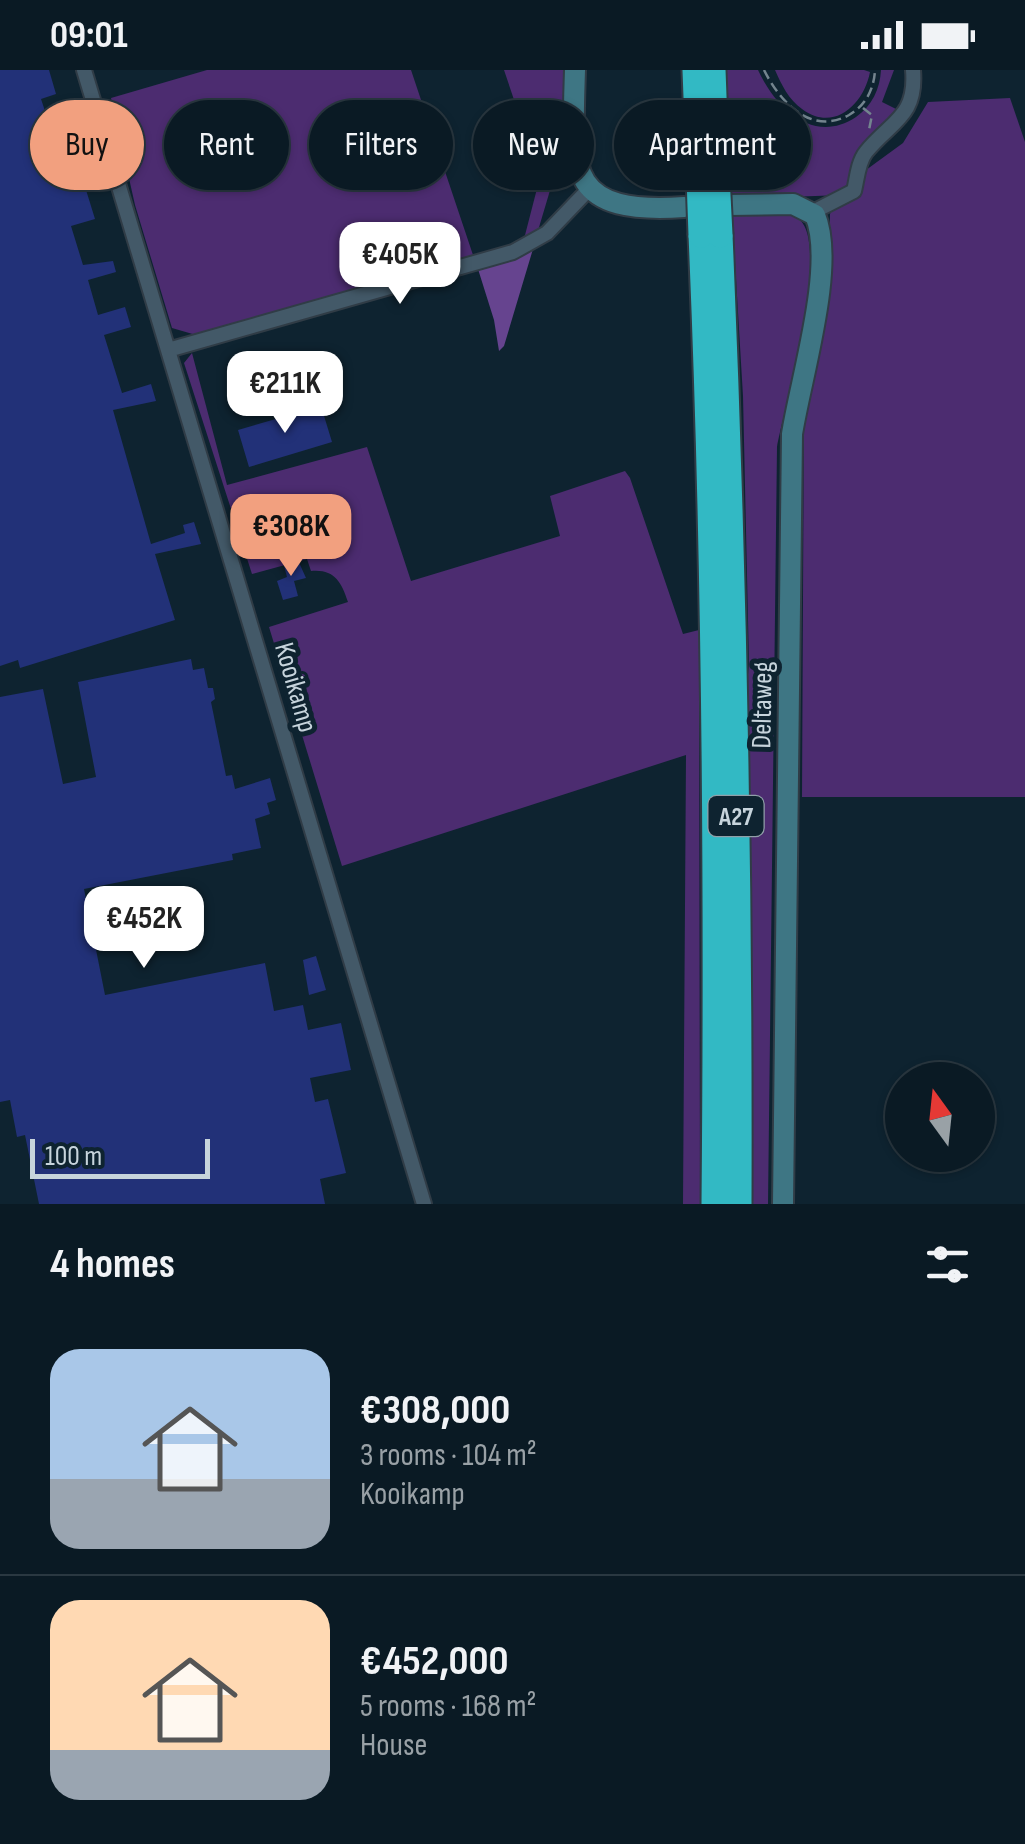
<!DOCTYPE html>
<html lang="en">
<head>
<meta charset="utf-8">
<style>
  :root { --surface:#0a1a24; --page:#182731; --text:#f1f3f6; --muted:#99a1a6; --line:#2a3841; --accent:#f2a07f }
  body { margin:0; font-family:"Sofia Sans Condensed",sans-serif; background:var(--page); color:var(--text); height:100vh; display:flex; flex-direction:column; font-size:38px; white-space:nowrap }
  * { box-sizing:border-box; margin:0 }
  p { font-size:32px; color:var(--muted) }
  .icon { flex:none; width:55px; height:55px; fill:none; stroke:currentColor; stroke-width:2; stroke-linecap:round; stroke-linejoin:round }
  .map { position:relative; height:1134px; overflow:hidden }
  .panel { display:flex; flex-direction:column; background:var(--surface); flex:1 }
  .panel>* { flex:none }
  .guide { position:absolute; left:30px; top:30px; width:965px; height:90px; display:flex; gap:20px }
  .needle { width:65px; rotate:345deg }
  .buttons { position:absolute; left:885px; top:992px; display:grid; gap:20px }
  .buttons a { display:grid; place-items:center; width:110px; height:110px; border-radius:50%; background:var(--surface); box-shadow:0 2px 8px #0004,0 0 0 2px var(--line); font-size:50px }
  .scale { position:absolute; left:30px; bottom:25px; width:180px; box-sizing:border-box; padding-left:10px; border:5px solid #c7d4dc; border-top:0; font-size:28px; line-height:35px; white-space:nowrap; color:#c7d4dc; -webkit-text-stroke:8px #0e2330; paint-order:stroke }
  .price { position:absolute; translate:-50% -85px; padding:0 22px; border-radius:20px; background:#fff; color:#222; font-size:32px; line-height:65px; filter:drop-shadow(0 2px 5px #0008) }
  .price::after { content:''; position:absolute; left:50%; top:60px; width:30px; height:22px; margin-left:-15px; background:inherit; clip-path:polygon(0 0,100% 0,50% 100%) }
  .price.selected { background:var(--accent); color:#111 }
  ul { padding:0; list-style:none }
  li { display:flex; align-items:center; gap:30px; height:250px; padding:0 50px }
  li+li { border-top:2px solid var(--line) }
  li span { display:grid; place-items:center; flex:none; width:280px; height:200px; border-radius:30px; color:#555 }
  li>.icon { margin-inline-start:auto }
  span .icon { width:120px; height:120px; fill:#fffc; stroke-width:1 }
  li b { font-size:42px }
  h2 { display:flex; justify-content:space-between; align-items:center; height:120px; padding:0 50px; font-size:42px }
  .pill { padding:0 35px; border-radius:45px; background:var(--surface); box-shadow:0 2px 8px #0004,0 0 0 2px var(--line); font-size:35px; line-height:90px }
  .pill.selected { background:var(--accent); color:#111 }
  .status { display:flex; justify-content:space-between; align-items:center; height:70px; padding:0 50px; background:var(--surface); direction:ltr }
  .status svg { height:28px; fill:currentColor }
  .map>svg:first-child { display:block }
  .green { fill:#4c2c70 }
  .forest { fill:#66448f }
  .building { fill:#223178 }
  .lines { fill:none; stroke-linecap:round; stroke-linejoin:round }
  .street-casing { stroke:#303c46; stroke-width:18 }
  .secondary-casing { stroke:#303c46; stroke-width:24 }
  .highway-casing { stroke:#303c46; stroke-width:29 }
  .path { stroke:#73848e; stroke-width:2.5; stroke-dasharray:10 5; stroke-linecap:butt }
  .street { stroke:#435968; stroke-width:14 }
  .secondary { stroke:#3e7684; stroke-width:20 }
  .highway { stroke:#32b9c4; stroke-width:25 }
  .highway-bridge-casing { stroke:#303c46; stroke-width:29; stroke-linecap:butt }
  .highway-bridge { stroke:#32b9c4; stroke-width:25 }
  .labels { text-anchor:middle; stroke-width:10; stroke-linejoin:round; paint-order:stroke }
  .shield { fill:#0e2330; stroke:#909fa8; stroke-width:2.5 }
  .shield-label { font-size:25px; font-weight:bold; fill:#c7d4dc }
  .street-label { font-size:28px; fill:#c7d4dc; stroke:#0e2330 }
</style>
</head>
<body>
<div class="status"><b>09:01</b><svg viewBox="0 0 49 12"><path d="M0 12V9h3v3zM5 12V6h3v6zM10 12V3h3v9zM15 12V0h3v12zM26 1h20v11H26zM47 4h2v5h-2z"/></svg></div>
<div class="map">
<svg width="1025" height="1134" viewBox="0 0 1025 1134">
  <rect width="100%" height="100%" fill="#0e2330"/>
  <!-- green -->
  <path class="green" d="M207,0H411L473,185L196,265L172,258L135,135L111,28Z
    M504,0H566L564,109L554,107L537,164L524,169L540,107Z
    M726,0H758C776,39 814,75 856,47C872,36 880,19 881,0H894L882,32L898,40L842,125L732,129Z
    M775,0H864L870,2C864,34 834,63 802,39C789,30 781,14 775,0Z
    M1010,28L1025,72V727H802L804,326L829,228L830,144L834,135C860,133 862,124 866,100L903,73L928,32Z
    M732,142C752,142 784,136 800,150C830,178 785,335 777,377L768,1134H744L745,632L749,595L743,326Z
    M192,283L227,415L367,377L411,511L560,466L550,426L625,401L630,408L683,564L699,560L700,1134H683L686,685L342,796L269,557L348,532C341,511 334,499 311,501L307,489L252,504L184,293Z"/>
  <!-- forest -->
  <path class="forest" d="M533,179L504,276L499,281L494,250L478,199Z"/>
  <!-- building -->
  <path class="building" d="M0,0H49L56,24L41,29L48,50L67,44L74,66L55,72L61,92L68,90L70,96L78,94L95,149L71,156L83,195L113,191L116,202L88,210L98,245L125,237L131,257L104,265L122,323L151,314L156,331L113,340L151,474L185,463L183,455L194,452L201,474L155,484L175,550L20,598L18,590L0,596Z
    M321,336L332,372L249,397L238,360Z
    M297,488L306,508L294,511L298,526L283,530L277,511L287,507L283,492Z
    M191,589L193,600L204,598L208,618H213L215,629L211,632L226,706L232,705L235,719L270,708L276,730L267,733L270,744L255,749L261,778L232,784L233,790L84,819L105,925L265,893L274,941L303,935L308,960L341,953L351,1000L310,1008L315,1032L328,1029L346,1103L320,1109L325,1134H39L25,1065L17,1067L10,1030L0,1032V627L43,619L63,714L96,707L78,612Z
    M316,886L326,920L309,925L303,890Z"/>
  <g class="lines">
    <defs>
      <path id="street" d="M84,0L424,1134
        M813,142L854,121C857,109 858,92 866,82C891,51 917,47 913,0
        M168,280L513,182L547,163L590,118"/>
      <path id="secondary" d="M575,0C572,100 565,145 684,137
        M729,135L793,134L815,145C836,195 801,307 792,364L783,1134"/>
      <path id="highway" d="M695,0L699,107
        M713,0L717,106
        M701,165C715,488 717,811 714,1134
        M720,165C734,487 740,811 739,1134"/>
    </defs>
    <!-- street casing -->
    <use href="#street" class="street-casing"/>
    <!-- secondary casing -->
    <use href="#secondary" class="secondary-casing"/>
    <!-- highway casing -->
    <use href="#highway" class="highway-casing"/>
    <!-- path -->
    <path class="path" d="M764,0C780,32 811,66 849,45C866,35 874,19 875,0
      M863,38L872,45L869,60"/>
    <!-- street -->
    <use href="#street" class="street"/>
    <!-- secondary -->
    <use href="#secondary" class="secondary"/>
    <!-- highway -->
    <use href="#highway" class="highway"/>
    <defs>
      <path id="highway-bridge" d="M717,106L720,165
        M699,107L701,165"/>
    </defs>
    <!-- highway-bridge casing -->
    <use href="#highway-bridge" class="highway-bridge-casing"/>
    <!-- highway-bridge -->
    <use href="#highway-bridge" class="highway-bridge"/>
  </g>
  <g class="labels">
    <!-- shield labels -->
    <rect class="shield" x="708.5" y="726" width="55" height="40" rx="8"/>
    <g class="shield-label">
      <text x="736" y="755">A27</text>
    </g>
    <!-- street labels -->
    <g class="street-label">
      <text transform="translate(297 617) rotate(74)" y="10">Kooikamp</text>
      <text transform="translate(761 635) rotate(-89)" y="10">Deltaweg</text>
    </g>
  </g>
</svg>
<div class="buttons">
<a><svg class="needle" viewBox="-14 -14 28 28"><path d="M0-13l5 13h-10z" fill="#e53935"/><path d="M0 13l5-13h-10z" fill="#99a1a6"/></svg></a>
</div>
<div class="scale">100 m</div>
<b class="price" style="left:400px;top:237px">€405K</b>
<b class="price" style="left:285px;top:366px">€211K</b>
<b class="price selected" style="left:291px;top:509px">€308K</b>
<b class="price" style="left:144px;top:901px">€452K</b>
<div class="guide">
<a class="pill selected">Buy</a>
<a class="pill">Rent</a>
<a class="pill">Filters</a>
<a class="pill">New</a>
<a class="pill">Apartment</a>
</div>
</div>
<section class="panel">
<h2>4 homes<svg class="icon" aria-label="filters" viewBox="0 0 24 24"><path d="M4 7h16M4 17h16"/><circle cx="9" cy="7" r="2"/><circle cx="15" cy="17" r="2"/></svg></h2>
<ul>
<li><span style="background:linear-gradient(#a9c7e8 65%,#9aa5b1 0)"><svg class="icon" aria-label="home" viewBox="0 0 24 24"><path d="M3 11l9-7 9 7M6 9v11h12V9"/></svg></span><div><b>€308,000</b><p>3 rooms · 104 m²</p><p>Kooikamp</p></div></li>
<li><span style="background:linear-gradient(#ffd9b3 75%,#9aa5b1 0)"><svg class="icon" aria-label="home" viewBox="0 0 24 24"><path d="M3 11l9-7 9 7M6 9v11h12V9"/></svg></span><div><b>€452,000</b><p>5 rooms · 168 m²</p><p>House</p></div></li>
</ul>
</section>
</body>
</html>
